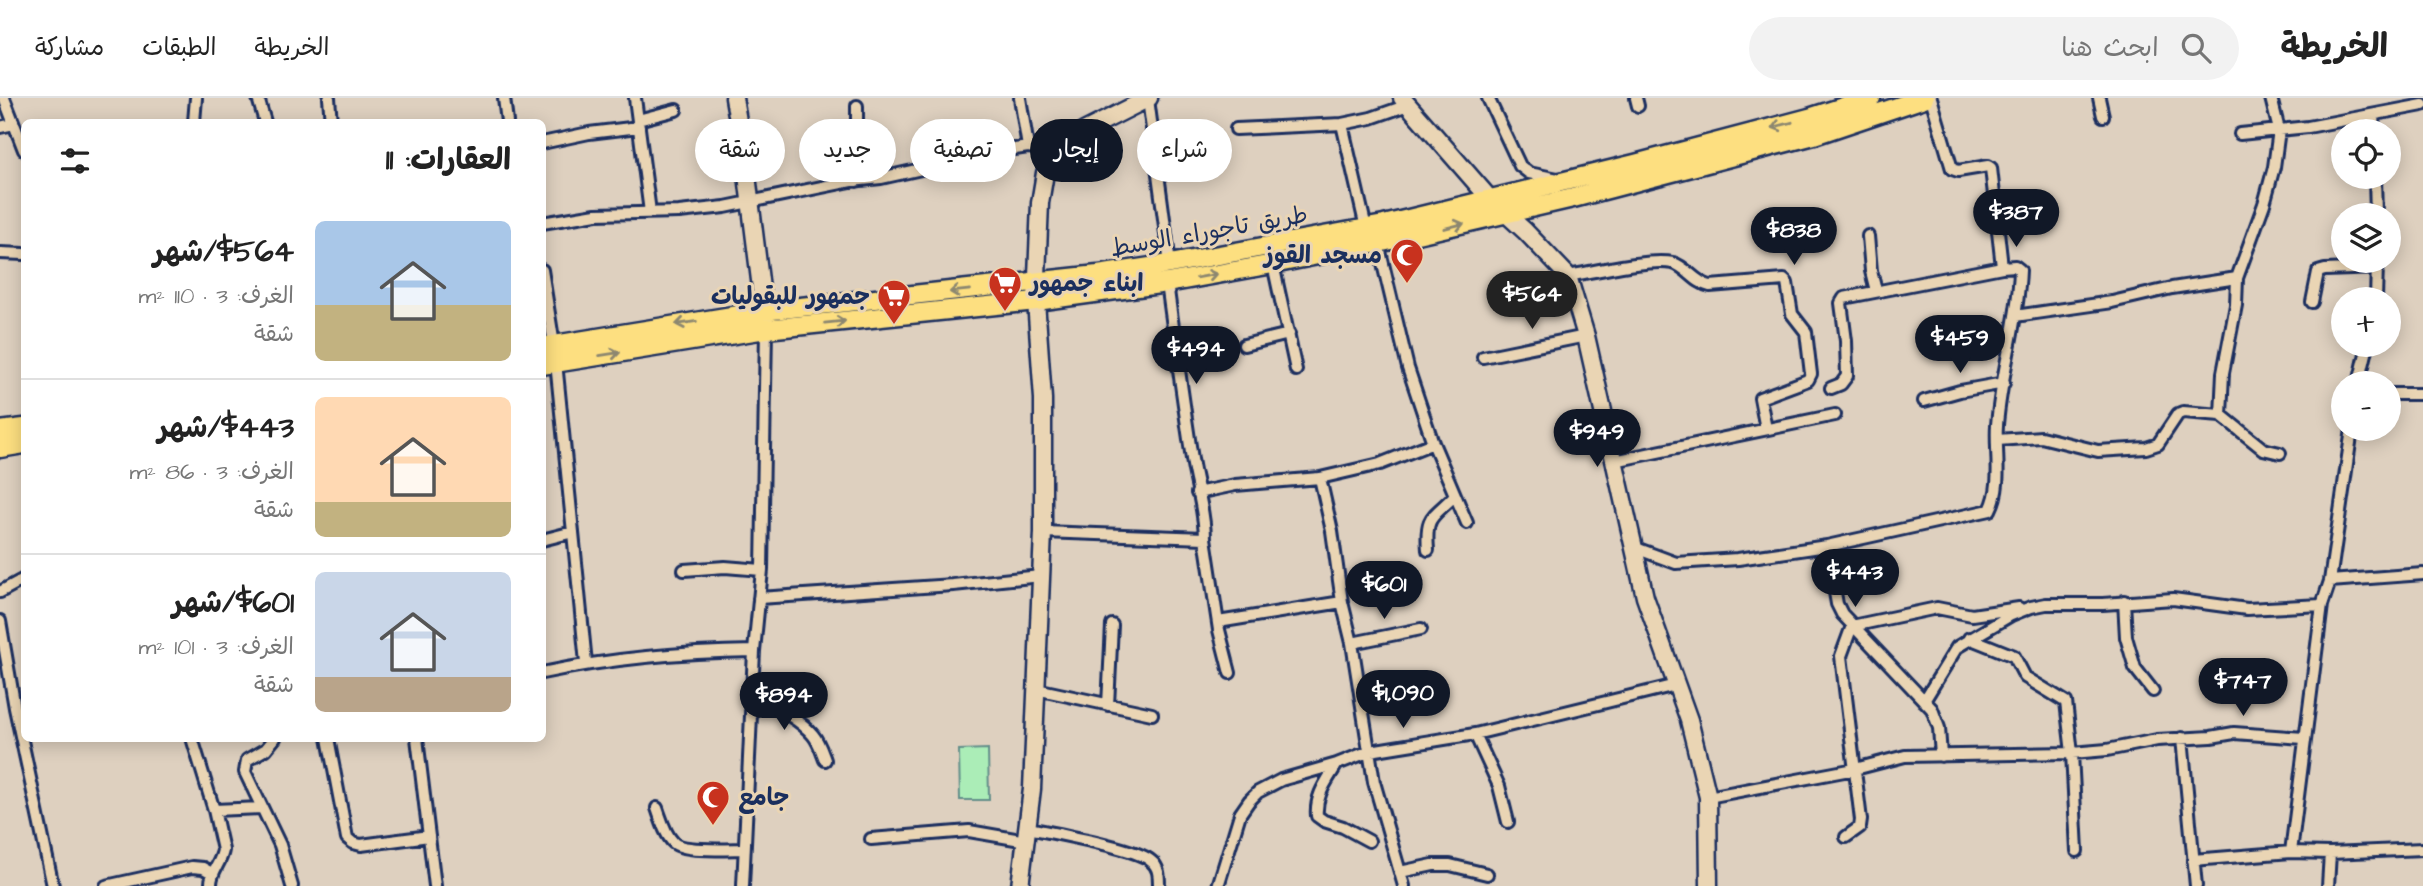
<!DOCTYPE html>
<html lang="ar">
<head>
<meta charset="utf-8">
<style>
  :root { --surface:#fff; --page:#f2f2f2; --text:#222; --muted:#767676; --line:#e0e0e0; --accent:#111827 }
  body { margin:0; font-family:"Architects Daughter","Playpen Sans Arabic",sans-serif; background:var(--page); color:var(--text); direction:rtl; height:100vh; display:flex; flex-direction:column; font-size:26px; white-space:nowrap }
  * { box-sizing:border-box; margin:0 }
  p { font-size:23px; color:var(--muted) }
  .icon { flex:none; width:38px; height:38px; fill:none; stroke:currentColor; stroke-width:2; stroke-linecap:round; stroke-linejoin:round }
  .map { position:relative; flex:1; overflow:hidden; direction:ltr }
  .sheet { position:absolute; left:21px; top:21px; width:525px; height:623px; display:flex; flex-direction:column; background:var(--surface); border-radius:10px; box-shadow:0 4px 18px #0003; direction:rtl }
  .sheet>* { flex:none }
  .banner { position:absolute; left:567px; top:21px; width:665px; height:63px; direction:rtl; display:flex; gap:14px }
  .tools { position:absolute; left:2331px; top:21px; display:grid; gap:14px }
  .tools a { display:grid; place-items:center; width:70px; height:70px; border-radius:50%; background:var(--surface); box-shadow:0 4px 18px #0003; font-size:35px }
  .price { position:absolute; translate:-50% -60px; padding:0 16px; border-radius:24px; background:var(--accent); color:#fff; font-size:23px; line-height:46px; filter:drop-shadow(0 2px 4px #0008) }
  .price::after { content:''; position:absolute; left:50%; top:42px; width:21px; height:16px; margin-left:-10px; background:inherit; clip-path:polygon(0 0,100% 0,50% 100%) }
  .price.on { background:#222; color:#fff }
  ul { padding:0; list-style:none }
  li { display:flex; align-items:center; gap:21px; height:175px; padding:0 35px }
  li+li { border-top:2px solid var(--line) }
  li span { display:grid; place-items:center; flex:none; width:196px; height:140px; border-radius:10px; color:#555 }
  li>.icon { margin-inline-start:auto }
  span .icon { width:84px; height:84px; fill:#fffc; stroke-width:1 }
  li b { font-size:30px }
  h2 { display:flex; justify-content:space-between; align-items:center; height:84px; padding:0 35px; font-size:30px }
  .chip { padding:0 24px; border-radius:32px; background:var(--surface); box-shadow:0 4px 18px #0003; font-size:24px; line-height:63px }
  .chip.on { background:var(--accent); color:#fff }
  header { display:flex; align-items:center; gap:42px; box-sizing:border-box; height:98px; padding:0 35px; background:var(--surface); border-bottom:2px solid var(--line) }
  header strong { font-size:33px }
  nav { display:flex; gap:38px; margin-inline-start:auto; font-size:24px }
  .search { width:490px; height:63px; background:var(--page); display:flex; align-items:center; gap:18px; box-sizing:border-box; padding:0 24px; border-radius:38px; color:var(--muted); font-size:26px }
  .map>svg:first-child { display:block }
  .park { fill:#abedb7; stroke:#638e8a; stroke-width:2 }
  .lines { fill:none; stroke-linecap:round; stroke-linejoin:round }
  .street-casing { stroke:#1b2f5e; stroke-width:16 }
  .secondary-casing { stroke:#1b2f5e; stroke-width:21 }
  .primary-casing { stroke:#1b2f5e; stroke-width:23 }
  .street { stroke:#ead5b4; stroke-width:10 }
  .secondary { stroke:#ead5b4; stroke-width:16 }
  .primary { stroke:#fddf80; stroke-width:18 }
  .oneway { stroke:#8c876f }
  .labels { text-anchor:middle; stroke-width:6; stroke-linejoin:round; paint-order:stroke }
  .street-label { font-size:24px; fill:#1b2f5e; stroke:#ead5b4 }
  .poi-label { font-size:24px; font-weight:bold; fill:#1b2f5e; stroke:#ead5b4; text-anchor:end }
</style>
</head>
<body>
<header>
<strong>الخريطة</strong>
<div class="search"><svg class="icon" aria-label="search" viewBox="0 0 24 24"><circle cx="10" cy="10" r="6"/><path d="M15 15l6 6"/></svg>ابحث هنا</div>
<nav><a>الخريطة</a><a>الطبقات</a><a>مشاركة</a></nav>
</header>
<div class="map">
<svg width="2423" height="788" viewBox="0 0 2423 788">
  <rect width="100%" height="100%" fill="#ded0bf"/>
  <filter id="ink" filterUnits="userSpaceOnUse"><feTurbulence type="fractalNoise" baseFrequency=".0143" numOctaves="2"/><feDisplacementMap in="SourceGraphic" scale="14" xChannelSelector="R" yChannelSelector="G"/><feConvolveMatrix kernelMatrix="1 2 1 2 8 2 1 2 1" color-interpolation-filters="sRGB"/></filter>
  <g filter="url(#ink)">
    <!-- park -->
    <path class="park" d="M988,651L989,702H960L959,652Z"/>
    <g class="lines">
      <defs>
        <path id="street" d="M4,0L24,52
          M258,0L265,24
          M329,0L331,24
          M504,0L507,24
          M635,0L650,114
          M1020,0L1028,49
          M1488,0L1520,68L1529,75L1558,81
          M1636,0L1638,8
          M2099,0L2103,18
          M2271,0L2279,32L2274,69L2264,106L2237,180L2236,207L2223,275L2221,317L2263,351L2280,355
          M1148,1L1170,166
          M857,8V83
          M2373,17L2374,33
          M638,22L676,12
          M194,24L196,0
          M1342,26L1366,130
          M0,29L14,26
          M1236,31L1342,26L1371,20L1408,7
          M2240,36L2308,29L2423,7
          M542,45L589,35L639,29
          M2375,79L2376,117
          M542,125L596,116L679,114L725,109L851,83L881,80L1002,53L1028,49L1056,53
          M1868,138L1871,173L1876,193
          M1378,145L1408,270L1433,345L1467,425
          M0,155L24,156
          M1273,166L1296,272
          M542,172L554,247
          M1568,178C1593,174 1650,160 1673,165C1687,169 1695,185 1710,188L1784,182L1787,185L1792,216L1806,234L1811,276L1808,282L1760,300L1766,331
          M2376,201L2377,166
          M2312,204L2318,174L2325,172L2378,170
          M2015,218L2112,204L2172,190L2237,180
          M1244,247L1289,236
          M1483,259L1586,238
          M556,264L586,565
          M2359,285L2368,247
          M1831,290L1841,286L1847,278L1846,243L1841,205L1844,200L2002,169
          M2389,296H2423
          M1924,303L1960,293L2004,285
          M1997,342L2041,339L2098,353L2146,350L2158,346L2178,316L2183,314L2221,317
          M1614,363L1835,317
          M1320,380L1332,433L1342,504L1352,545L1374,684L1404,788
          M1197,395L1235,387L1320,380L1380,366L1433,345
          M1043,434L1205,440C1205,414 1196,387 1192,361C1183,302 1175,244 1167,185
          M1205,440L1219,532L1230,575
          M542,442L573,434
          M1827,448L1837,506L1842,516L1932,611L1939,630L1941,658
          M1633,449L1676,465L1738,461L1827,448L1990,412C2003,387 1995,353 1997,327C2001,275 2018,224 2020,172L2015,168L2002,169L1991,70L1988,68L1958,73L1952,71L1931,0
          M1428,452C1425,416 1433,420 1455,397
          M684,472L725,469L762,472
          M2330,483L2423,476
          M0,494L24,481
          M759,500L953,487L1041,478
          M2124,503L2126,539L2135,570L2153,593
          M0,523L15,610L53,788
          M1218,524L1342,504
          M1969,540L2014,558L2025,579L2066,604L2072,655L2077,753
          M1352,545L1421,531
          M542,575C612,560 683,554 754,553
          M1036,591L1152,616
          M752,597C772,608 798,619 813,637C819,644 822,654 825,662
          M1924,603L1957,549L2011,517L2031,509L2046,506H2103L2173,501L2247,511L2322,507
          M1108,607L1112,527
          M1475,636L1499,688L1508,724
          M192,640L214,712L223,752C221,766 210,773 211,788
          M275,640L266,651L247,662L245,674L280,747L292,788
          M328,640L347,740L353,745L361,747L429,738
          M417,640L435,788
          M2182,640L2196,788
          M1337,666C1327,683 1315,697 1317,718L1324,723L1343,729L1369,743
          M1708,699L1855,671L1905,658L2072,655L2107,652L2157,642L2211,639L2234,635L2304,640
          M657,710C661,721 665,737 674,745C684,754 729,751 744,751
          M214,712L261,710
          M1028,730C1052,735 1137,750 1151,763C1159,769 1159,778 1159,788
          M1846,739L1860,729L1861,722L1841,558L1852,528L1937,510L1972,517L2019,510
          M871,741L969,733L1027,743
          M2291,754L2322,507L2330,483L2352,331
          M2193,762L2291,754L2330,755L2423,751
          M1400,774L1433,767H1450L1487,776
          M106,788L192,769L203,770L212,775
          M743,788L754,553L762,472L766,231
          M1218,788L1240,716L1249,703L1258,694L1281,682L1337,666L1370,653L1475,636L1676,587
          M2328,788L2330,755"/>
        <path id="secondary" d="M734,0L746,69L766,231
          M1402,0L1490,101L1525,133L1568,178L1586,238L1645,499L1689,622L1708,699L1709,788
          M1020,788L1032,691L1043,434V301L1036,203L1040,105L1045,75L1056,53L1084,33L1149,0"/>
        <path id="primary" d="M542,249L763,213L1098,177L1170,166L1384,127L1635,66L1809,20L1871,0
          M542,267L766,231L1036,203L1167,185L1273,166L1378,145L1573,100L1814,37L1924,0
          M0,333L24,330
          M0,350L24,346"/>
      </defs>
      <!-- street casing -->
      <use href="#street" class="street-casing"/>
      <!-- secondary casing -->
      <use href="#secondary" class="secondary-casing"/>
      <!-- primary casing -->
      <use href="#primary" class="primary-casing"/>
      <!-- street -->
      <use href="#street" class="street"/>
      <!-- secondary -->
      <use href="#secondary" class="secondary"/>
      <!-- primary -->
      <use href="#primary" class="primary"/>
    </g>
    <!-- one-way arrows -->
    <defs><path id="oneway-shaft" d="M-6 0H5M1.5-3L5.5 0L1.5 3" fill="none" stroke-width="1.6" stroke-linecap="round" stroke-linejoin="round" transform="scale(1.75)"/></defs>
    <g class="oneway">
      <use href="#oneway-shaft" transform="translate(1782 27) rotate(165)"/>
      <use href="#oneway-shaft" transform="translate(1454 128) rotate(-14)"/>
      <use href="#oneway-shaft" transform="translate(1207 178) rotate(-10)"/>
      <use href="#oneway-shaft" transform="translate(960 193) rotate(174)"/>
      <use href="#oneway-shaft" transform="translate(835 224) rotate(-6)"/>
      <use href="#oneway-shaft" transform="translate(686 225) rotate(171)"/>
      <use href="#oneway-shaft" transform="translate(610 256) rotate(-9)"/>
    </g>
  </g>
  <!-- icons -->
  <defs>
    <symbol id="mosque-pin" viewBox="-11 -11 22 30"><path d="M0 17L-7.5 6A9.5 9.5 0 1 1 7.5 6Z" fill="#c8321e" stroke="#ead5b4"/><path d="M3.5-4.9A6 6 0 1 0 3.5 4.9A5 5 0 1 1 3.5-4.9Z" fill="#fff"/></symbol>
    <symbol id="supermarket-pin" viewBox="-11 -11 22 30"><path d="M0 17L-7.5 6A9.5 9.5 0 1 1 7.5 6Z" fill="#c8321e" stroke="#ead5b4"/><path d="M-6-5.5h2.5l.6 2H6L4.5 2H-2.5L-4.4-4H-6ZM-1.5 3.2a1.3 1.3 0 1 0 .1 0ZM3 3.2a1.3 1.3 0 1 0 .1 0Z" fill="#fff"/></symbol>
  </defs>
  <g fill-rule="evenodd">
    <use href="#mosque-pin" x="1388" y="138" width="38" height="52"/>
    <use href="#supermarket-pin" x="986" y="166" width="38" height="52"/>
    <use href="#supermarket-pin" x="875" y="179" width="38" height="52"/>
    <use href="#mosque-pin" x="694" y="680" width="38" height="52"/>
  </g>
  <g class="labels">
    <!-- street labels -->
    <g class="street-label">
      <text transform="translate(1209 133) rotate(-10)" y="8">طريق تاجوراء الوسط</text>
    </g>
    <!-- poi labels -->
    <g class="poi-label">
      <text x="1382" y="165">مسجد القوز</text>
      <text x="1030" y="193" text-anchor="start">ابناء جمهور</text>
      <text x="870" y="206">جمهور للبقوليات</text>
      <text x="738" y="707" text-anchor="start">جامع</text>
    </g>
  </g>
</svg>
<div class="tools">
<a><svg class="icon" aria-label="locate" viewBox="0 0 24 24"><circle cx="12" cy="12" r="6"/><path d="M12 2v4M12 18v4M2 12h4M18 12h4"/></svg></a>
<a><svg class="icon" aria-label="layers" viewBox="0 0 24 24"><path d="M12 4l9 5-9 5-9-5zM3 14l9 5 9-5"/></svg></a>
<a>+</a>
<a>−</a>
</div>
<b class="price" style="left:2016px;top:151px">$387</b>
<b class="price" style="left:1794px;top:169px">$838</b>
<b class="price on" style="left:1532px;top:233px">$564</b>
<b class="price" style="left:1960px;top:277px">$459</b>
<b class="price" style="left:1196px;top:288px">$494</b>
<b class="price" style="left:1597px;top:371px">$949</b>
<b class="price" style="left:1855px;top:511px">$443</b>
<b class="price" style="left:1384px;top:523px">$601</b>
<b class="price" style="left:2243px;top:620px">$747</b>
<b class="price" style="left:1403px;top:632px">$1,090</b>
<b class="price" style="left:784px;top:634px">$894</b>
<div class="banner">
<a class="chip">شراء</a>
<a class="chip on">إيجار</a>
<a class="chip">تصفية</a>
<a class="chip">جديد</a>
<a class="chip">شقة</a>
</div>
<section class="sheet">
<h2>العقارات: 11<svg class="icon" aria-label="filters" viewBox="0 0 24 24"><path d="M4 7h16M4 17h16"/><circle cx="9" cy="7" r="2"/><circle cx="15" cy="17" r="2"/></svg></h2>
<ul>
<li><span style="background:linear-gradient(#a9c7e8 60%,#c2b280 0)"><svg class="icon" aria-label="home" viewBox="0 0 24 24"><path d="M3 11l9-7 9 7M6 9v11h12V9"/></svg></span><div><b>$564/شهر</b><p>الغرف: 3 · 110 m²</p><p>شقة</p></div></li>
<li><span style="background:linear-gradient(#ffd9b3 75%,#c2b280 0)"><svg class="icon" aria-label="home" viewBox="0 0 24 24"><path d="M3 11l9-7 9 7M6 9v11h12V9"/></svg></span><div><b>$443/شهر</b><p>الغرف: 3 · 86 m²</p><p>شقة</p></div></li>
<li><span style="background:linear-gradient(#c9d6e8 75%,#b9a48a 0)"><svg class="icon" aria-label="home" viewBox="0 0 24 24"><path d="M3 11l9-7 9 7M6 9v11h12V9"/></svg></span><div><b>$601/شهر</b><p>الغرف: 3 · 101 m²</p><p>شقة</p></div></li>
</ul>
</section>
</div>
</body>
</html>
